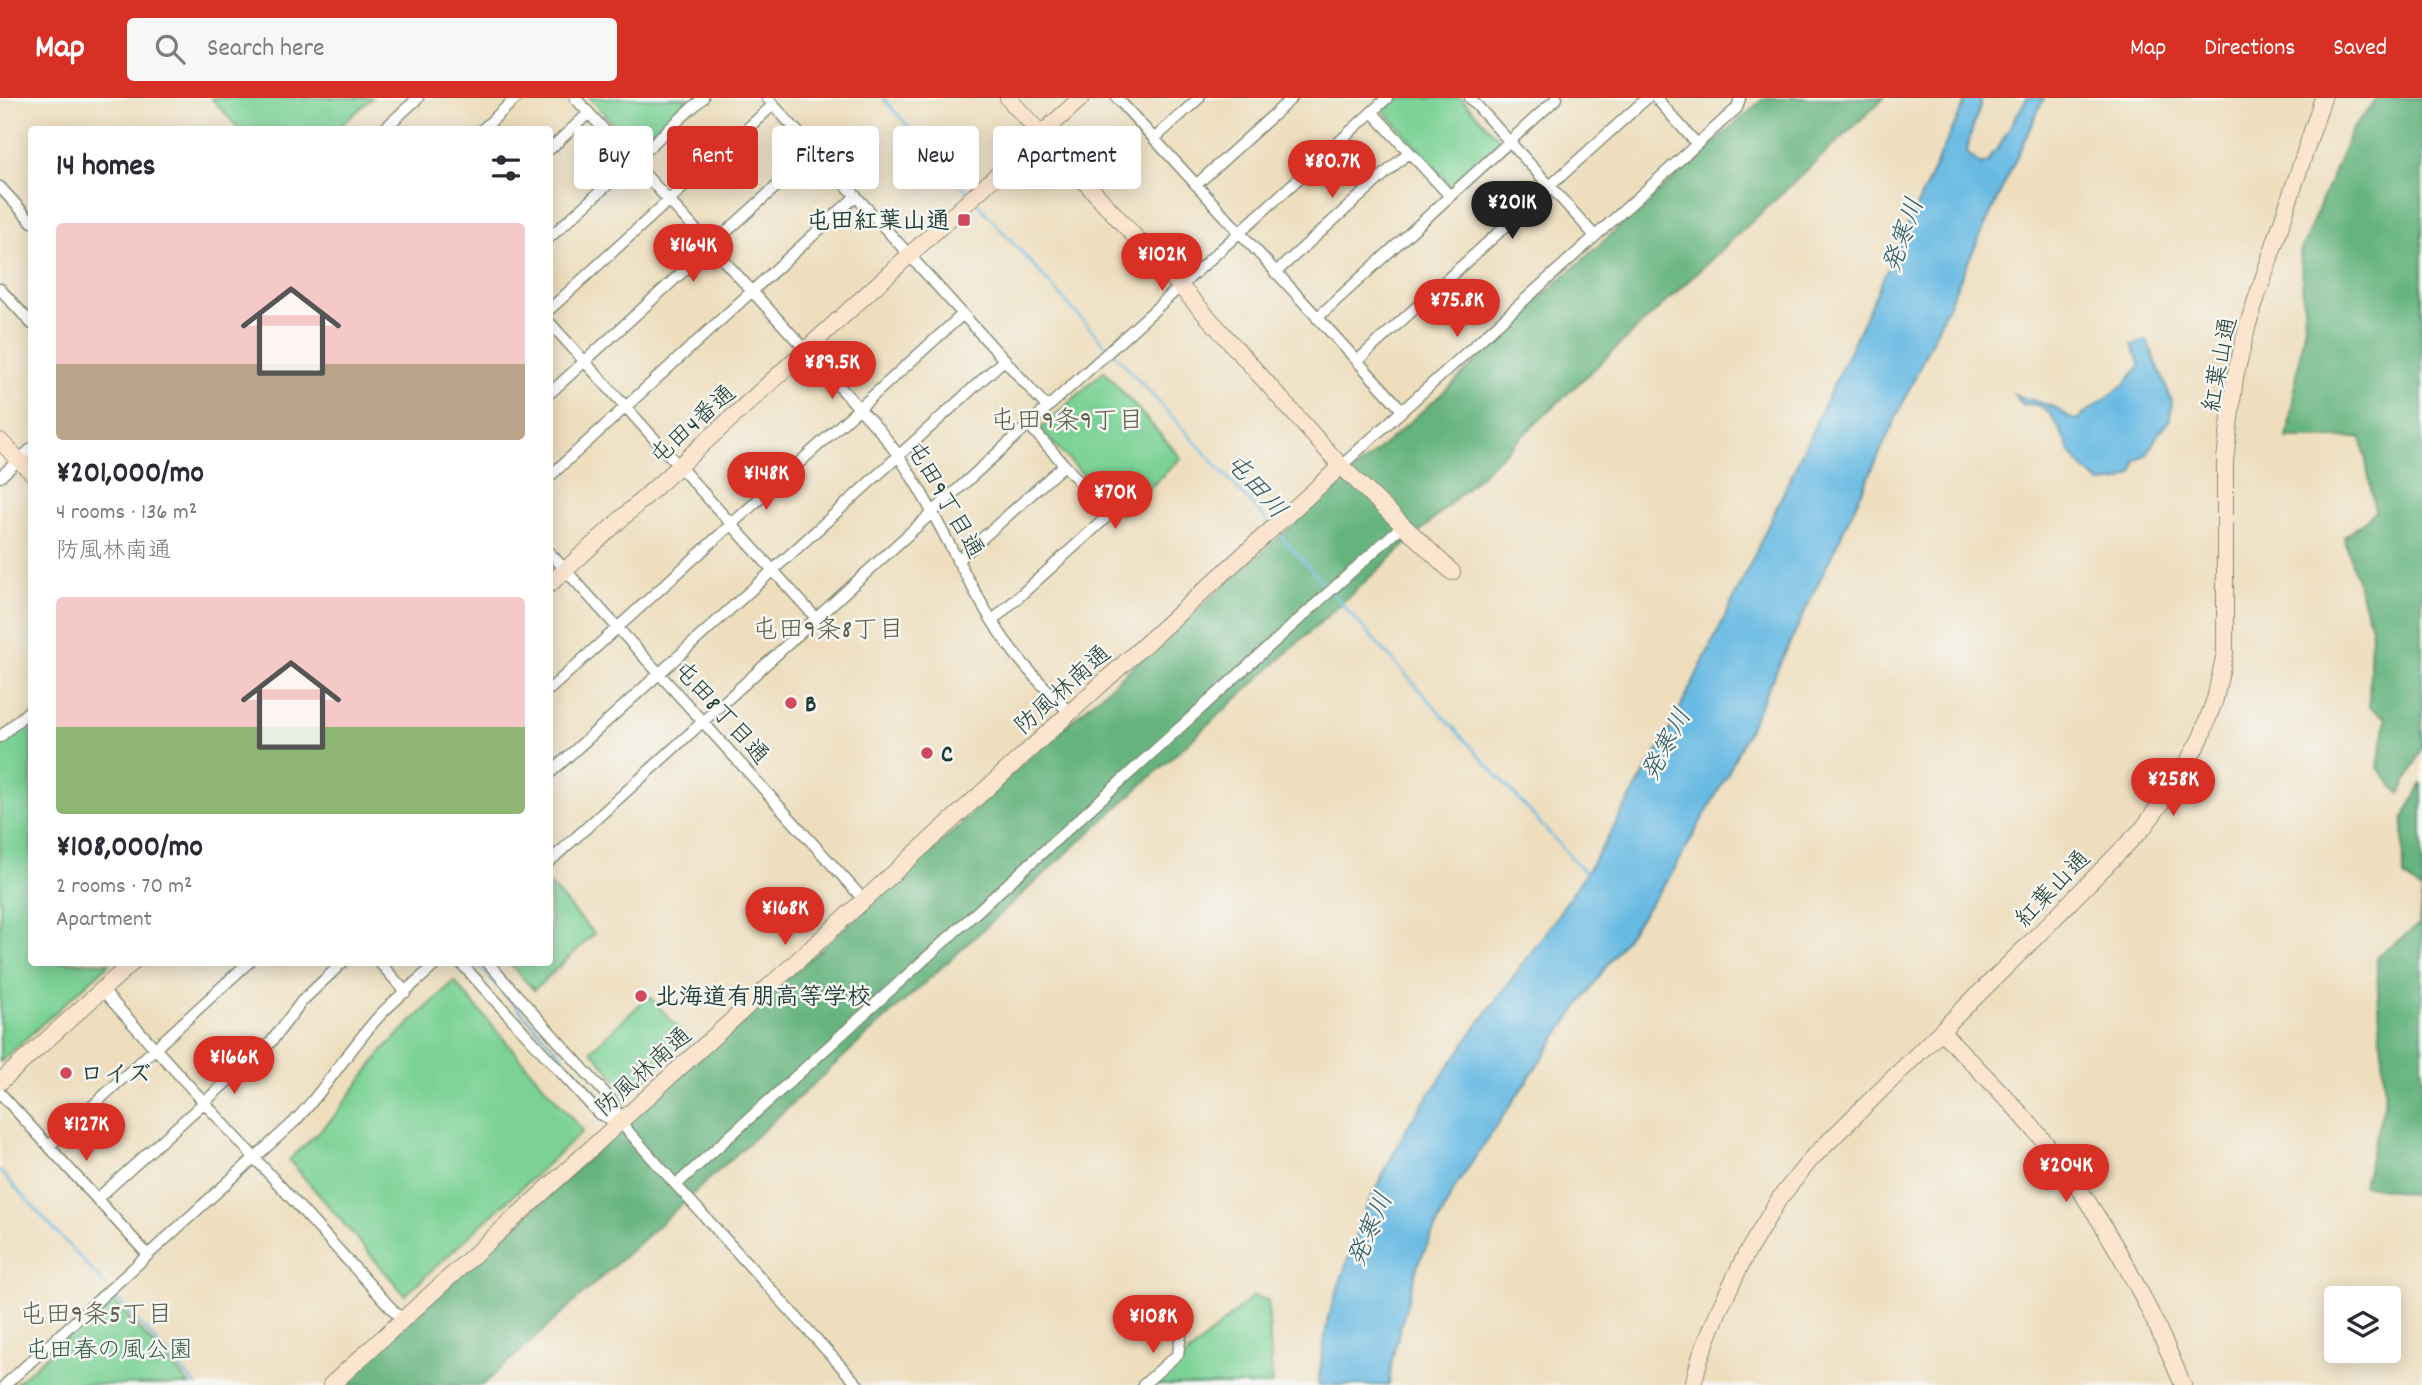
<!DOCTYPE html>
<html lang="en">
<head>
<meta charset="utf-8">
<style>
  :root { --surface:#fff; --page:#f7f7f7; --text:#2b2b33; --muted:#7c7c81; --accent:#d93025 }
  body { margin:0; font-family:Dekko,"Klee One",sans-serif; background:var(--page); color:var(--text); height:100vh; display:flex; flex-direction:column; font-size:26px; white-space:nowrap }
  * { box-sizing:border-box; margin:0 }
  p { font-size:23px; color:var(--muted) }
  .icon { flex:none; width:38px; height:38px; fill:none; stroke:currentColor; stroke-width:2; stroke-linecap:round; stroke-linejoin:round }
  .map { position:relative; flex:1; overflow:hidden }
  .sheet { position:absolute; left:28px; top:28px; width:525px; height:840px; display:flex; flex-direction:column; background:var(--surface); border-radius:7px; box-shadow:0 4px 18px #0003 }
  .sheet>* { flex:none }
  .banner { position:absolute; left:574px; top:28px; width:665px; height:63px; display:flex; gap:14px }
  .fabs { position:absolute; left:2324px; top:1188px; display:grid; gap:14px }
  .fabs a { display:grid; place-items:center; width:77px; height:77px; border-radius:7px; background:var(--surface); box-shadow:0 4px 18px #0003; font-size:35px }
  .price { position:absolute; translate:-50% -60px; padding:0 16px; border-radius:24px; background:var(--accent); color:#fff; font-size:23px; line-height:46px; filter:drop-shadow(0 2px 4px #0008) }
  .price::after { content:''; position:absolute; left:50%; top:42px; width:21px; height:16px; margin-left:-10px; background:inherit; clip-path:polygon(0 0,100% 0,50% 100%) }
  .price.selected { background:#222; color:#fff }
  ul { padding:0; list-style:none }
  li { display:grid; align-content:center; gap:14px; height:371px; padding:0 28px }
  li span { display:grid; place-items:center; height:217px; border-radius:7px; color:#555 }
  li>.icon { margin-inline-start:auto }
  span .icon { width:126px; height:126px; fill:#fffc; stroke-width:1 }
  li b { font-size:30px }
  h2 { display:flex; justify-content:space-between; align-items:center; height:84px; padding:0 28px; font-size:30px }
  .chip { padding:0 24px; border-radius:7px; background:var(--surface); box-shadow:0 4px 18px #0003; font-size:24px; line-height:63px }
  .chip.selected { background:var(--accent); color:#fff }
  header { display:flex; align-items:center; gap:42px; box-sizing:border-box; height:98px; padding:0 35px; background:var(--accent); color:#fff }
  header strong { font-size:33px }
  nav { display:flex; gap:38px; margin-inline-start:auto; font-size:24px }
  .search { width:490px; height:63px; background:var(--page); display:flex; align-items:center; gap:18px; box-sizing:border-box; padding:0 24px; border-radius:7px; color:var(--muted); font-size:26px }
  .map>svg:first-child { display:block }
  .green { fill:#7cd295; stroke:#4e8864; stroke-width:2 }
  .forest { fill:#65b47e; stroke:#427859; stroke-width:2 }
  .water { fill:#68bae3; stroke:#447c8c; stroke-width:2 }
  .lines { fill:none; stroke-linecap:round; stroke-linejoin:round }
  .stream { stroke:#68bae3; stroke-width:2.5 }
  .street-casing { stroke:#868e79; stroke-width:13 }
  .secondary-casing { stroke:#868e79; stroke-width:18 }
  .street { stroke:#fff; stroke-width:10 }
  .secondary { stroke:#fce5cf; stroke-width:16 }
  .poi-dot { fill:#d1495b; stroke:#f6f6f2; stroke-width:2.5 }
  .labels { text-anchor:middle; stroke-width:5; stroke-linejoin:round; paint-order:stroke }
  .poi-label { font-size:24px; font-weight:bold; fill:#1f3d34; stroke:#f6f6f2; text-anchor:start }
  .street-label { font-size:24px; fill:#1f3d34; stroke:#f6f6f2 }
  .park-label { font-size:24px; fill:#325b47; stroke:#f6f6f2 }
  .water-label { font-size:26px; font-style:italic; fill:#315c60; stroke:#f6f6f2 }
  .neighbourhood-label { font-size:26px; fill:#62614b; stroke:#f6f6f2 }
</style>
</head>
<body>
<header>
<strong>Map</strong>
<div class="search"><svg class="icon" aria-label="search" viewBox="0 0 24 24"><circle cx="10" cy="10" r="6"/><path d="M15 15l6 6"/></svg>Search here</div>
<nav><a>Map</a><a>Directions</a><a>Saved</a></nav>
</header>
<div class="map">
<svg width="2422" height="1287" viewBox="0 0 2422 1287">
  <rect width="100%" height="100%" fill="#f6f6f2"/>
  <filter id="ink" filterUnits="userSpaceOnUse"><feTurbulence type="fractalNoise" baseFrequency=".0143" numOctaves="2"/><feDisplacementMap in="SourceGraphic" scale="14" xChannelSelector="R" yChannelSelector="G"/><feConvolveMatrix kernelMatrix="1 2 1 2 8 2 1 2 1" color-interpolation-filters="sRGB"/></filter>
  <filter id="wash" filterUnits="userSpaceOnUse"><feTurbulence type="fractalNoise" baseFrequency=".00686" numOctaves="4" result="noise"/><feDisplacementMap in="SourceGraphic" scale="28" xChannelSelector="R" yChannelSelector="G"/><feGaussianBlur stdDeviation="1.57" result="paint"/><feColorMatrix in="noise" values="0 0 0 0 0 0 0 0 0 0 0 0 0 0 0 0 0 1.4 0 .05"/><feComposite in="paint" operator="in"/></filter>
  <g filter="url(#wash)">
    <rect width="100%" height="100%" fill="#eedebe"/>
    <!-- green -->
    <path class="green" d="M211,0H372L337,31L240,32Z
      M590,0H689L637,47L631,46Z
      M1398,0H1461L1501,43L1451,88L1384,13Z
      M1104,273L1181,360L1121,417L1040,331Z
      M31,619L32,864L110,865L0,964V648Z
      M550,787L594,836L534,892L509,865L550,864Z
      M454,883L583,1033L405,1197L289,1062L332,1021L385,950Z
      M649,898L688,941L629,996L591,952Z
      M1253,1198L1268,1202L1272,1287H1154Z
      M111,1200L190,1287L15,1286Z"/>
    <!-- forest -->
    <path class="forest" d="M1764,0H1884L1425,429L483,1287H339L759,906L958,729L1009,678L1454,285L1541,199Z
      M2378,0H2422V650L2400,696L2378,670L2386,620L2369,609L2371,529L2344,439L2375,414L2362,340H2287L2305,226L2300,154L2352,31Z
      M2422,685V793L2404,779L2403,721Z
      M2422,794V1098L2363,1087L2385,1003L2376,859L2419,827Z"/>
    <!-- water -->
    <path class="water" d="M1967,0H1982C1978,18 1968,37 1967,55L1981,67L1988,64L1992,55L1997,52L2027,0H2044L1864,389L1728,675L1674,772L1551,947L1456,1088L1418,1166L1392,1260L1389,1287H1318L1328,1219L1365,1113L1407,1029L1469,939L1551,827L1597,758L1668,635L1739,490Z
      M2147,242L2172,303L2170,321L2158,336L2147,356L2136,363L2133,375L2121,383L2101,385C2092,378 2080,369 2073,358C2061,340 2054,300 2023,307L2013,295C2027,303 2043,303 2057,311C2065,316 2068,321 2077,322C2098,303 2126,292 2140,266L2132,247Z"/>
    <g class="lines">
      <!-- stream -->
      <path class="stream" d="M883,0L967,94
        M976,104L1108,250
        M1113,254L1269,425
        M1278,435L1328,490
        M1332,495L1586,776
        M477,866L600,999
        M0,1073L107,1189
        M111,1194L196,1287"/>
    </g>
  </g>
  <g filter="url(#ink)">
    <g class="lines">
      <defs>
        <path id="street" d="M575,0L880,333C926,390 952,459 991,521C1012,557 1041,586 1070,615
          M767,0L1047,309
          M1117,0L1402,312
          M1470,0L1595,138
          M1656,0L1697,46
          M1372,14L1450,98
          M383,32L418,0
          M482,32L516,0
          M1154,41L1199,0
          M550,51L589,15
          M1196,87L1292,0
          M0,89L32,124
          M550,139L703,0
          M1275,175L1409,54
          M0,191L32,226
          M550,211L773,7
          M1317,220L1557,0
          M550,225L816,520
          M1357,263L1647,0
          M550,295L815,53
          M1341,368L1737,10L1740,0
          M550,378L856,98
          M0,379L32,350
          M550,455L864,802
          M957,463L1064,367
          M992,523L1109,417L1028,326
          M550,591L963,216
          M0,639L32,610
          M550,675L1005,261
          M550,763L1387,0
          M379,864L406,894
          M460,864L599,1016L621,1025
          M487,864L612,1003L621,1025L676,1087
          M102,892L402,1222
          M0,995L148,1157
          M49,1048L249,864
          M97,1101L271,944L302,903L343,864
          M5,1287L294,1024C327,990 350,949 382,915C400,897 420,881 438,864
          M858,1287L676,1087L1403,427
          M1143,1287L1178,1256L1181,1237"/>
        <path id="secondary" d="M1008,0L1180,188L1341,368L1452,474
          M0,343L32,375
          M550,486L1081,0
          M1941,933C1979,972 2020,1011 2053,1055C2107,1125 2149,1205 2183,1287
          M0,984L133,864
          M331,1287L1341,368
          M1693,1287L1700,1260L1719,1212L1745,1158L1779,1101L1811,1061L2024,851L2144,729L2175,686L2201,640L2215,601L2225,555V362L2235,279L2248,226L2323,0"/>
      </defs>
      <!-- street casing -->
      <use href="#street" class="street-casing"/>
      <!-- secondary casing -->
      <use href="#secondary" class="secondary-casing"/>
      <!-- street -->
      <use href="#street" class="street"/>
      <!-- secondary -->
      <use href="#secondary" class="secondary"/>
    </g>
  </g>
  <!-- markers -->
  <g class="poi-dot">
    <rect x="957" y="115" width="14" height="14" rx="3.5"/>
    <circle cx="791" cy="605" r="7"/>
    <circle cx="927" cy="655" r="7"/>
    <circle cx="641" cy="898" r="7"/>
    <circle cx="66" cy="975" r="7"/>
  </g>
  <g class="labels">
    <!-- poi labels -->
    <g class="poi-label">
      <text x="950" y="130" text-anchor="end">屯田紅葉山通</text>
      <text x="805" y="613">B</text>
      <text x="941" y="663">C</text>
      <text x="655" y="906">北海道有朋高等学校</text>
      <text x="80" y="983">ロイズ</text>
    </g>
    <!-- street labels -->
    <g class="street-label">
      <text transform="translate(2219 266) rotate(-79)" y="8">紅葉山通</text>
      <text transform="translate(692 326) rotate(-42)" y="8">屯田4番通</text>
      <text transform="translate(946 401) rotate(60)" y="8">屯田9丁目通</text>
      <text transform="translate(1062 591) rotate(-42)" y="8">防風林南通</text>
      <text transform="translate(722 614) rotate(48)" y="8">屯田8丁目通</text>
      <text transform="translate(2052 790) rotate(-46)" y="8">紅葉山通</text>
      <text transform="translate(643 973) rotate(-42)" y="8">防風林南通</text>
    </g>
    <!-- park labels -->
    <g class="park-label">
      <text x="109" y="1259">屯田春の風公園</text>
    </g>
    <!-- water labels -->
    <g class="water-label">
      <text transform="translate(1902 137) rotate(-71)" y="9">発寒川</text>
      <text transform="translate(1257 387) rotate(48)" y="9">屯田川</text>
      <text transform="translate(1665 646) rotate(-62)" y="9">発寒川</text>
      <text transform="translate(1369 1131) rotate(-67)" y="9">発寒川</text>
    </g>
    <!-- neighbourhood labels -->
    <g class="neighbourhood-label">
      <text x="1067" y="330">屯田9条9丁目</text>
      <text x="828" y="539">屯田9条8丁目</text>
      <text x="96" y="1224">屯田9条5丁目</text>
    </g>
  </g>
</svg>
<div class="fabs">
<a><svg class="icon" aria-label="layers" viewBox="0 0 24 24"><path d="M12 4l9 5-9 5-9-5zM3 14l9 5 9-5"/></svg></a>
</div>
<b class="price" style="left:1332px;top:102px">¥80.7K</b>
<b class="price selected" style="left:1512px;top:143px">¥201K</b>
<b class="price" style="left:693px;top:186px">¥164K</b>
<b class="price" style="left:1162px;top:195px">¥102K</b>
<b class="price" style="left:1457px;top:241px">¥75.8K</b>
<b class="price" style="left:832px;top:303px">¥89.5K</b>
<b class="price" style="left:766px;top:414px">¥148K</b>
<b class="price" style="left:1115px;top:433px">¥70K</b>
<b class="price" style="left:2173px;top:720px">¥258K</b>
<b class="price" style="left:785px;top:849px">¥168K</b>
<b class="price" style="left:234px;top:998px">¥166K</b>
<b class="price" style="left:86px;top:1065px">¥127K</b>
<b class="price" style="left:2066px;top:1106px">¥204K</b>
<b class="price" style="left:1153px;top:1257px">¥108K</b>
<div class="banner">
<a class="chip">Buy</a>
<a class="chip selected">Rent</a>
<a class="chip">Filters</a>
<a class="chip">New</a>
<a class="chip">Apartment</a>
</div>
<section class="sheet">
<h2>14 homes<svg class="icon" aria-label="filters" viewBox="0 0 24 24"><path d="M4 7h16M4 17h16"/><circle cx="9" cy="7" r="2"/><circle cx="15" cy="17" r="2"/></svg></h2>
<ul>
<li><span style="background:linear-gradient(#f6c9c9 65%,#b9a48a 0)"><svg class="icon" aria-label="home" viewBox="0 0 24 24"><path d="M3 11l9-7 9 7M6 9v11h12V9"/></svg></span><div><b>¥201,000/mo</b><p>4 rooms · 136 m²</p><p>防風林南通</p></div></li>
<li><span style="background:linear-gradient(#f6c9c9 60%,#8fb573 0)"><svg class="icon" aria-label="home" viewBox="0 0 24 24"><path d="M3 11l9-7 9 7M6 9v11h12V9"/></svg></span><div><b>¥108,000/mo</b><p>2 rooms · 70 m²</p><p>Apartment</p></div></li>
</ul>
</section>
</div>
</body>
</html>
